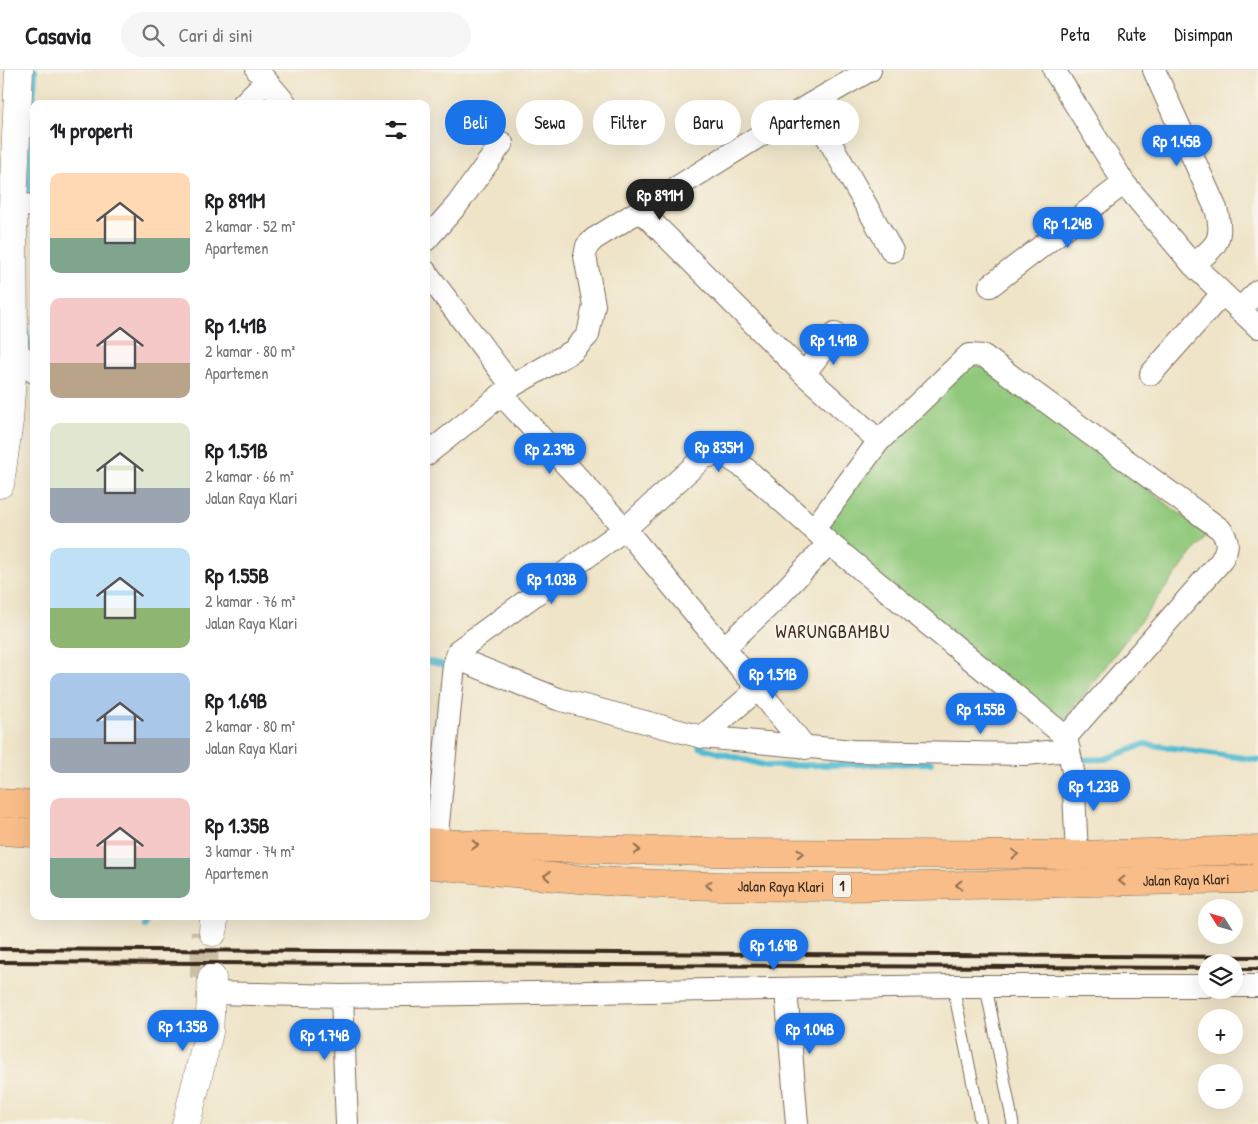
<!DOCTYPE html>
<html lang="id">
<head>
<meta charset="utf-8">
<style>
  :root { --surface:#fff; --page:#f6f6f6; --text:#202124; --muted:#757577; --line:#e0e0e0; --accent:#1a73e8 }
  body { margin:0; font-family:"Patrick Hand",sans-serif; background:var(--page); color:var(--text); height:100vh; display:flex; flex-direction:column; font-size:19px; white-space:nowrap }
  * { box-sizing:border-box; margin:0 }
  p { font-size:16px; color:var(--muted) }
  .icon { flex:none; width:28px; height:28px; fill:none; stroke:currentColor; stroke-width:2; stroke-linecap:round; stroke-linejoin:round }
  .map { position:relative; flex:1; overflow:hidden }
  .panel { position:absolute; left:30px; top:30px; width:400px; height:820px; display:flex; flex-direction:column; background:var(--surface); border-radius:10px; box-shadow:0 5px 20px #0002 }
  .panel>* { flex:none }
  .top-card { position:absolute; left:445px; top:30px; width:475px; height:45px; display:flex; gap:10px }
  .needle { width:32px; rotate:307deg }
  .controls { position:absolute; left:1198px; top:829px; display:grid; gap:10px }
  .controls a { display:grid; place-items:center; width:45px; height:45px; border-radius:50%; background:var(--surface); box-shadow:0 5px 20px #0002; font-size:25px }
  .price { position:absolute; translate:-50% -42px; padding:0 11px; border-radius:18px; background:var(--accent); color:#fff; font-size:16px; line-height:32px; filter:drop-shadow(0 1px 2px #0008) }
  .price::after { content:''; position:absolute; left:50%; top:30px; width:15px; height:11px; margin-left:-8px; background:inherit; clip-path:polygon(0 0,100% 0,50% 100%) }
  .price.on { background:#222; color:#fff }
  ul { padding:0; list-style:none }
  li { display:flex; align-items:center; gap:15px; height:125px; padding:0 20px }
  li span { display:grid; place-items:center; flex:none; width:140px; height:100px; border-radius:10px; color:#555 }
  li>.icon { margin-inline-start:auto }
  span .icon { width:60px; height:60px; fill:#fffc; stroke-width:1 }
  li b { font-size:21px }
  h2 { display:flex; justify-content:space-between; align-items:center; height:60px; padding:0 20px; font-size:21px }
  .chip { padding:0 18px; border-radius:22px; background:var(--surface); box-shadow:0 5px 20px #0002; font-size:18px; line-height:45px }
  .chip.on { background:var(--accent); color:#fff }
  header { display:flex; align-items:center; gap:30px; box-sizing:border-box; height:70px; padding:0 25px; background:var(--surface); border-bottom:1px solid var(--line) }
  header strong { font-size:24px }
  nav { display:flex; gap:28px; margin-inline-start:auto; font-size:18px }
  .search { width:350px; height:45px; background:var(--page); display:flex; align-items:center; gap:12px; box-sizing:border-box; padding:0 18px; border-radius:28px; color:var(--muted); font-size:19px }
  .map>svg:first-child { display:block }
  .green { fill:#91c97c; stroke:#667a4d }
  .lines { fill:none; stroke-linecap:round; stroke-linejoin:round }
  .stream { stroke:#54bcd1; stroke-width:6 }
  .tertiary-tunnel { stroke:#cbbfa6; stroke-width:28; stroke-dasharray:28 14; stroke-linecap:butt }
  .service-casing { stroke:#7a6b5a; stroke-width:13 }
  .minor-casing { stroke:#7a6b5a; stroke-width:24 }
  .tertiary-casing { stroke:#7a6b5a; stroke-width:29 }
  .primary-casing { stroke:#7a6b5a; stroke-width:29 }
  .service { stroke:#fff; stroke-width:11 }
  .minor { stroke:#fff; stroke-width:22 }
  .tertiary { stroke:#fff; stroke-width:28 }
  .primary { stroke:#f8bd89; stroke-width:28 }
  .rail { stroke:#3b2a1e; stroke-width:4 }
  .oneway { stroke:#906c4e }
  .labels { text-anchor:middle; stroke-width:5; stroke-linejoin:round; paint-order:stroke }
  .shield { fill:#f7f3e8; stroke:#73665b; stroke-width:1 }
  .shield-label { font-size:14px; font-weight:bold; fill:#3b2a1e }
  .street-label { font-size:15px; fill:#3b2a1e; stroke:#f7f3e8 }
  .quarter-label { font-size:18px; letter-spacing:1px; fill:#3b2a1e; stroke:#f7f3e8 }
</style>
</head>
<body>
<header>
<strong>Casavia</strong>
<div class="search"><svg class="icon" aria-label="search" viewBox="0 0 24 24"><circle cx="10" cy="10" r="6"/><path d="M15 15l6 6"/></svg>Cari di sini</div>
<nav><a>Peta</a><a>Rute</a><a>Disimpan</a></nav>
</header>
<div class="map">
<svg width="1258" height="1054" viewBox="0 0 1258 1054">
  <rect width="100%" height="100%" fill="#f7f3e8"/>
  <filter id="ink" filterUnits="userSpaceOnUse"><feTurbulence type="fractalNoise" baseFrequency=".02" numOctaves="2"/><feDisplacementMap in="SourceGraphic" scale="10" xChannelSelector="R" yChannelSelector="G"/><feConvolveMatrix kernelMatrix="1 2 1 2 8 2 1 2 1" color-interpolation-filters="sRGB"/></filter>
  <filter id="wash" filterUnits="userSpaceOnUse"><feTurbulence type="fractalNoise" baseFrequency=".0096" numOctaves="4" result="noise"/><feDisplacementMap in="SourceGraphic" scale="20" xChannelSelector="R" yChannelSelector="G"/><feGaussianBlur stdDeviation="1.12" result="paint"/><feColorMatrix in="noise" values="0 0 0 0 0 0 0 0 0 0 0 0 0 0 0 0 0 1.4 0 .05"/><feComposite in="paint" operator="in"/></filter>
  <g filter="url(#wash)">
    <rect width="100%" height="100%" fill="#efe4c8"/>
    <!-- green -->
    <path class="green" d="M969,285L1207,464L1062,653L814,459Z"/>
    <g class="lines">
      <!-- stream -->
      <path class="stream" d="M28,132L35,0
        M26,261L29,274L34,280
        M426,591L450,596
        M699,677L767,696L931,693
        M1074,690L1105,689L1145,674L1258,690
        M145,856L147,846"/>
    </g>
  </g>
  <g filter="url(#ink)">
    <g class="lines">
      <!-- tertiary-tunnel -->
      <path class="tertiary-tunnel" d="M204,908L205,862"/>
      <defs>
        <path id="service" d="M953,916L981,1054
          M986,917L1013,1054"/>
        <path id="minor" d="M257,0L286,34
          M1054,0L1124,113L1193,195L1258,257
          M1154,0L1216,139C1225,170 1216,176 1193,195
          M243,34L266,11
          M809,35L892,181
          M13,134L34,136
          M641,141L804,304L879,371
          M426,170L457,135L502,73
          M426,202L512,316
          M990,216L1124,113
          M1239,240L1258,221
          M14,276L34,302
          M804,304L835,264
          M1151,304L1222,224
          M502,325L625,459L758,619L702,667
          M426,385L512,316L573,281L588,265L594,235L585,186L587,176L594,169L809,35L870,0
          M814,459L879,371L969,285L984,286L1220,459C1230,471 1228,478 1221,491L1066,667
          M724,578L779,526L829,473
          M456,588L558,629L702,667L853,681L1026,684L1069,680
          M758,619L806,678
          M436,773L454,595L459,580L625,459L704,387L723,384L746,399L829,473L1066,667L1073,701L1077,785
          M1234,916H1258
          M786,919L797,1054
          M213,923L342,926L953,916H1206
          M342,926L347,1054"/>
        <path id="tertiary" d="M0,414L9,351L14,276L13,134L19,0
          M213,862L214,846
          M186,1054L209,962L212,908"/>
        <g id="primary">
          <path d="M0,733L34,735"/>
          <path d="M0,761L34,763"/>
          <path d="M426,772L507,777L749,783L1077,785L1258,780"/>
          <path id="s1" d="M426,794C490,801 554,808 618,812C831,824 1045,811 1258,809"/>
        </g>
      </defs>
      <!-- service casing -->
      <use href="#service" class="service-casing"/>
      <!-- minor casing -->
      <use href="#minor" class="minor-casing"/>
      <!-- tertiary casing -->
      <use href="#tertiary" class="tertiary-casing"/>
      <!-- primary casing -->
      <use href="#primary" class="primary-casing"/>
      <!-- service -->
      <use href="#service" class="service"/>
      <!-- minor -->
      <use href="#minor" class="minor"/>
      <!-- tertiary -->
      <use href="#tertiary" class="tertiary"/>
      <!-- primary -->
      <use href="#primary" class="primary"/>
      <!-- rail -->
      <path class="rail" d="M0,879L1258,887
        M0,892L1206,898
        M1234,899H1258"/>
    </g>
    <!-- one-way arrows -->
    <defs><path id="oneway-chevron" d="M-2-3.5L2.5 0L-2 3.5" fill="none" stroke-width="1.6" stroke-linecap="round" stroke-linejoin="round" transform="scale(1.25)"/></defs>
    <g class="oneway">
      <use href="#oneway-chevron" transform="translate(475 775) rotate(3)"/>
      <use href="#oneway-chevron" transform="translate(637 780) rotate(2)"/>
      <use href="#oneway-chevron" transform="translate(800 783)"/>
      <use href="#oneway-chevron" transform="translate(1015 784)"/>
      <use href="#oneway-chevron" transform="translate(547 806) rotate(-175)"/>
      <use href="#oneway-chevron" transform="translate(1122 811) rotate(179)"/>
      <use href="#oneway-chevron" transform="translate(709 815) rotate(-178)"/>
      <use href="#oneway-chevron" transform="translate(959 815) rotate(179)"/>
    </g>
  </g>
  <g class="labels">
    <!-- shield labels -->
    <rect class="shield" x="833" y="804.5" width="18" height="23" rx="4"/>
    <g class="shield-label">
      <text x="842" y="821">1</text>
    </g>
    <!-- street labels -->
    <g class="street-label">
      <text dy="5" stroke="none"><textPath href="#s1" startOffset="761">Jalan Raya Klari</textPath></text>
      <text dy="5" stroke="none"><textPath href="#s1" startOffset="356">Jalan Raya Klari</textPath></text>
    </g>
    <!-- quarter labels -->
    <g class="quarter-label">
      <text x="833" y="568">WARUNGBAMBU</text>
    </g>
  </g>
</svg>
<div class="controls">
<a><svg class="needle" viewBox="-14 -14 28 28"><path d="M0-13l5 13h-10z" fill="#e53935"/><path d="M0 13l5-13h-10z" fill="#757577"/></svg></a>
<a><svg class="icon" aria-label="layers" viewBox="0 0 24 24"><path d="M12 4l9 5-9 5-9-5zM3 14l9 5 9-5"/></svg></a>
<a>+</a>
<a>−</a>
</div>
<b class="price" style="left:1177px;top:97px">Rp 1.45B</b>
<b class="price on" style="left:660px;top:151px">Rp 891M</b>
<b class="price" style="left:1068px;top:179px">Rp 1.24B</b>
<b class="price" style="left:834px;top:296px">Rp 1.41B</b>
<b class="price" style="left:719px;top:403px">Rp 835M</b>
<b class="price" style="left:550px;top:405px">Rp 2.39B</b>
<b class="price" style="left:552px;top:535px">Rp 1.03B</b>
<b class="price" style="left:773px;top:630px">Rp 1.51B</b>
<b class="price" style="left:981px;top:665px">Rp 1.55B</b>
<b class="price" style="left:1094px;top:742px">Rp 1.23B</b>
<b class="price" style="left:774px;top:901px">Rp 1.69B</b>
<b class="price" style="left:183px;top:982px">Rp 1.35B</b>
<b class="price" style="left:810px;top:985px">Rp 1.04B</b>
<b class="price" style="left:325px;top:991px">Rp 1.74B</b>
<div class="top-card">
<a class="chip on">Beli</a>
<a class="chip">Sewa</a>
<a class="chip">Filter</a>
<a class="chip">Baru</a>
<a class="chip">Apartemen</a>
</div>
<section class="panel">
<h2>14 properti<svg class="icon" aria-label="filters" viewBox="0 0 24 24"><path d="M4 7h16M4 17h16"/><circle cx="9" cy="7" r="2"/><circle cx="15" cy="17" r="2"/></svg></h2>
<ul>
<li><span style="background:linear-gradient(#ffd9b3 65%,#7fa58c 0)"><svg class="icon" aria-label="home" viewBox="0 0 24 24"><path d="M3 11l9-7 9 7M6 9v11h12V9"/></svg></span><div><b>Rp 891M</b><p>2 kamar · 52 m²</p><p>Apartemen</p></div></li>
<li><span style="background:linear-gradient(#f6c9c9 65%,#b9a48a 0)"><svg class="icon" aria-label="home" viewBox="0 0 24 24"><path d="M3 11l9-7 9 7M6 9v11h12V9"/></svg></span><div><b>Rp 1.41B</b><p>2 kamar · 80 m²</p><p>Apartemen</p></div></li>
<li><span style="background:linear-gradient(#dfe7d0 65%,#9aa5b1 0)"><svg class="icon" aria-label="home" viewBox="0 0 24 24"><path d="M3 11l9-7 9 7M6 9v11h12V9"/></svg></span><div><b>Rp 1.51B</b><p>2 kamar · 66 m²</p><p>Jalan Raya Klari</p></div></li>
<li><span style="background:linear-gradient(#bfe0f5 60%,#8fb573 0)"><svg class="icon" aria-label="home" viewBox="0 0 24 24"><path d="M3 11l9-7 9 7M6 9v11h12V9"/></svg></span><div><b>Rp 1.55B</b><p>2 kamar · 76 m²</p><p>Jalan Raya Klari</p></div></li>
<li><span style="background:linear-gradient(#a9c7e8 65%,#9aa5b1 0)"><svg class="icon" aria-label="home" viewBox="0 0 24 24"><path d="M3 11l9-7 9 7M6 9v11h12V9"/></svg></span><div><b>Rp 1.69B</b><p>2 kamar · 80 m²</p><p>Jalan Raya Klari</p></div></li>
<li><span style="background:linear-gradient(#f6c9c9 60%,#7fa58c 0)"><svg class="icon" aria-label="home" viewBox="0 0 24 24"><path d="M3 11l9-7 9 7M6 9v11h12V9"/></svg></span><div><b>Rp 1.35B</b><p>3 kamar · 74 m²</p><p>Apartemen</p></div></li>
</ul>
</section>
</div>
</body>
</html>
